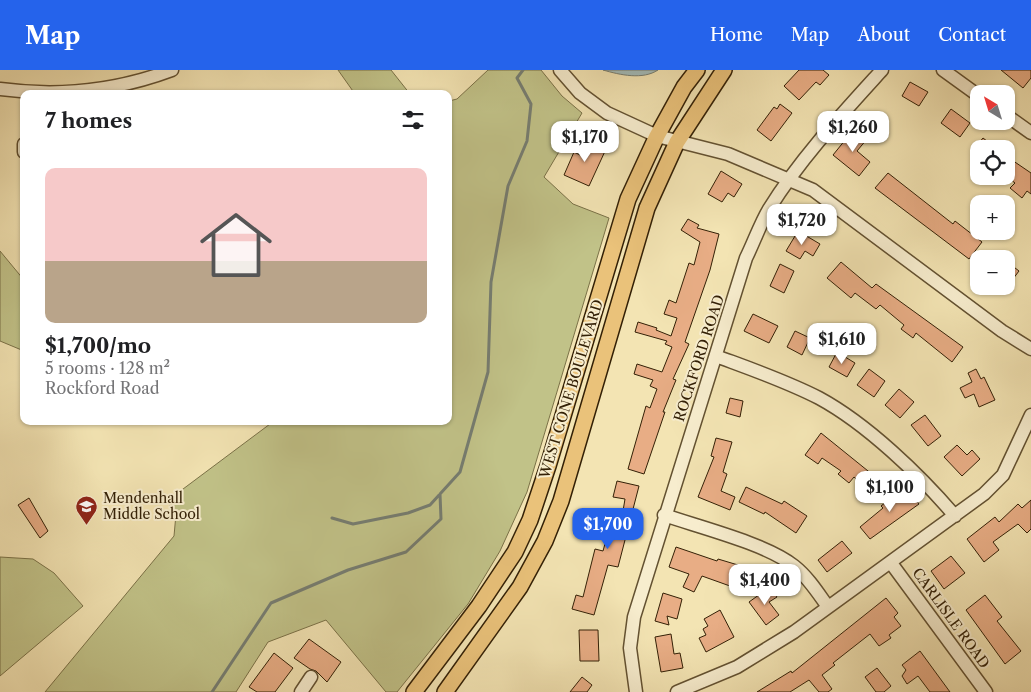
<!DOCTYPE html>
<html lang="en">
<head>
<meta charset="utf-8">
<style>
  :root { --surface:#fff; --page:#f2f2f2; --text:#202124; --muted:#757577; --accent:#2563eb }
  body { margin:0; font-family:"Libre Caslon Text",serif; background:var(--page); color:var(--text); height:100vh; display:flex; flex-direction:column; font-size:19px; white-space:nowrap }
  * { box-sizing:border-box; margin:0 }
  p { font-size:16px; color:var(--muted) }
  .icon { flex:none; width:28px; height:28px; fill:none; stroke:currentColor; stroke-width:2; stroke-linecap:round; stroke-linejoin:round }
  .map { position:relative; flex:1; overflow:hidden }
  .panel { position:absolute; left:20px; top:20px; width:432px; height:335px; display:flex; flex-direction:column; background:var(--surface); border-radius:10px; box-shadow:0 1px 4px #0004 }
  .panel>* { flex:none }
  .needle { width:32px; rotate:322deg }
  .controls { position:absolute; left:970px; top:15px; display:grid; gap:10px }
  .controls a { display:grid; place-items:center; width:45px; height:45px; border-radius:10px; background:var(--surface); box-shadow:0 1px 4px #0004; font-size:25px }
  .price { position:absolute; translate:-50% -42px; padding:0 11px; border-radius:10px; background:#fff; color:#222; font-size:16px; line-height:32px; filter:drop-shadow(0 1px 2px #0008) }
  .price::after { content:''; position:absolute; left:50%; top:30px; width:15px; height:11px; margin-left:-8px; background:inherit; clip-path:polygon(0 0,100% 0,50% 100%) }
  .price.on { background:var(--accent); color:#fff }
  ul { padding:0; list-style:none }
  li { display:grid; align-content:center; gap:10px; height:265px; padding:0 25px }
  li span { display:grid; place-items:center; height:155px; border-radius:10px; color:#555 }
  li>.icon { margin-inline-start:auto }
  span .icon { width:90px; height:90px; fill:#fffc; stroke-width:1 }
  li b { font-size:21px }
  h2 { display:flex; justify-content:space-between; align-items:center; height:60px; padding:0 25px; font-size:21px }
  header { display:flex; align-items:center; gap:30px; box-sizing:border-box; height:70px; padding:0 25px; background:var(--accent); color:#fff }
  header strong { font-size:24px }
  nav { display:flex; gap:28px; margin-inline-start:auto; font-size:18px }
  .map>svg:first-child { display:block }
  .green { fill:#c1c288; stroke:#7a7147 }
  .water { fill:#a2bbb9; stroke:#767d71 }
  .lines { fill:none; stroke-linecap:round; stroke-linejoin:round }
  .stream { stroke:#767d71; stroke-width:3 }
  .building { fill:#e8ad85; stroke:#332006 }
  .minor-casing { stroke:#635131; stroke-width:15 }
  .major-casing { stroke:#332006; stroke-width:18 }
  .minor { stroke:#f7edce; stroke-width:12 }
  .major { stroke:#eac27a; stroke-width:15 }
  .labels { text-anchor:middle; stroke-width:4; stroke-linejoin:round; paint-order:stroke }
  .street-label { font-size:14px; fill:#332006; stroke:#f7edce }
  .poi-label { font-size:14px; fill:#332006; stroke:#f7edce; text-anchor:start }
</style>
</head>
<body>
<header>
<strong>Map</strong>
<nav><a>Home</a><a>Map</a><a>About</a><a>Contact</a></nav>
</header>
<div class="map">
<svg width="1031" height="622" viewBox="0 0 1031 622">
  <rect width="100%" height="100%" fill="#f3e4b3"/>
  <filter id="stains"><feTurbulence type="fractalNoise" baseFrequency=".004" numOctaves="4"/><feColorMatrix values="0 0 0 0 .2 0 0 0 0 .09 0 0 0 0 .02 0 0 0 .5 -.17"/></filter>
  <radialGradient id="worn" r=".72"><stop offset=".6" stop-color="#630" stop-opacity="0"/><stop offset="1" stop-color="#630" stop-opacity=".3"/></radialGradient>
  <!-- green -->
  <path class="green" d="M338,0H391L410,24H355Z
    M488,0H541L562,26L582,43L544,107L573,134L609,148L527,422L500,481L468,534L397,622H386L326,550L268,572L236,622H45L174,466L176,444L167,431L274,351H449V31L457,29Z
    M0,181L24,210V281L0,271Z
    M0,487L33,489L54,503L83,536L0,606Z"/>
  <!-- water -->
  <path class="water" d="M603,0H658C643,10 620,5 603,0Z"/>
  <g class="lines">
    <!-- stream -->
    <path class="stream" d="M332,448L353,454L408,443L430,435L460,402L488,302L491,212L508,116L527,71L531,34L517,8L523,0
      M212,622L271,533L348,500L406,482L441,449L440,424"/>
  </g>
  <!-- building -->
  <path class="building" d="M799,0H823L829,5L820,15L816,12L799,30L784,16Z
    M1001,0H1031V8L1023,18Z
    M910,12L928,22L919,36L902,26Z
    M780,34L792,43L771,71L757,60L774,37L777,39Z
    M951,39L970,53L960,67L941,53Z
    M854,59L867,69L857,81L870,92L859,106L833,85Z
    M983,68L997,79H974Z
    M586,70L606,79L589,116L564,105L574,82L580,85Z
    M1006,86L1031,103V124L1027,121L1022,128L1010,118L1015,113L1006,106Z
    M721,101L742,114L734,127L728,123L722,132L708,124Z
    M888,103L953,154L955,151L982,172L969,189L875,118Z
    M688,149L699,155L697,158L719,164L710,200L685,272L689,274L673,309L676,310L663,342H665L644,404L628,399L646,336L650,338L657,319L650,316L653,310L634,304L637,294L662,302L672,277L665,274L667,271L635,262L638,252L657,258L656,260L671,266L677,248L664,244L669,230L676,233L689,193L694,195L700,172L681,160Z
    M798,161L820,174L813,186L805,181L800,189L786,181Z
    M1006,191L1019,201L1006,218Z
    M841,192L872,218L876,214L963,277L952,292L916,263L913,268L901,259L904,255L880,235L876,239L855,223L851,228L827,208Z
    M780,194L794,201L784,223L770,216Z
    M753,244L778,256L769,273L744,261Z
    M795,261L810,268L802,285L787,277Z
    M837,282L855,293L847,307L829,297Z
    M869,299L885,311L874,327L857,315Z
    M976,299L981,309L984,307L995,330L979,337L974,324L965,328L960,318L972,312L968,303Z
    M899,319L914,332L900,348L885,335Z
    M730,328L743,331L740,347L726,343Z
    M925,345L941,366L928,376L911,355Z
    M821,363L873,405L864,416L854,407L849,413L838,404L841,401L822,388L818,394L805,385Z
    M716,368L732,372L723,402L727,404L721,421L735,427L730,440L698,427L714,387L711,386Z
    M957,375L967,385L972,380L980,389L962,406L944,387Z
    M617,411L639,416L618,497L608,495L594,545L572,539L576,525L583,527L595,479L603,481L613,445L622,447L625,429L613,427Z
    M746,417L782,434L784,431L807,446L796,463L765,442L764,444L739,432Z
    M905,417L919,434L870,469L860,457L883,438L881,436Z
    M29,428L48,461L40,468L18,435Z
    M1031,430V459L1027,463L1018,454L993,472L999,480L984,492L967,469L995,447L999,452L1018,434L1022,438Z
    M842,471L852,483L827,502L818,490Z
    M676,477L717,491L718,489L738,495L730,516L702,506L694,522L683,517L689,504L669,497Z
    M951,486L965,503L944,519L931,501Z
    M770,517L777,527L769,532L779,545L766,555L749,532Z
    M663,523L682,529L677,549L667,546L669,555L655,551Z
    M985,525L1002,547L997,551L1021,581L1005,594L966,540Z
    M886,528L898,543L894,547L901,556L889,565L891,568L879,576L870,564L833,593L835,595L822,605L832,619L828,622H819L809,610L790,622H757L791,601L792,603Z
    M720,540L734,567L706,582L699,568L706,565L703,559L708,556L704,549Z
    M579,560H598L599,591H580Z
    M671,564L674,584L680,583L683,598L661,602L655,567Z
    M309,569L341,592L327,612L316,601L310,599L294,588Z
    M920,581L950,622H930L918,606L907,614L902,606L906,600L902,595Z
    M274,583L293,598L275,622H257L249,617Z
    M877,598L891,616L884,622H876L865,607Z
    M582,607L592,615L587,622H570Z"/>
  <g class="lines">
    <defs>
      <path id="minor" d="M560,0L580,23L607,43L657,66L728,84L813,120L1002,261L1031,279
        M943,0L979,26
        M0,19C59,27 116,21 172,0
        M1006,45L1031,63
        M24,74V82
        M716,286C751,299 786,311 819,328C867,354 920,405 955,446
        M664,445C699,457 767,474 794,496C808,507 818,523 828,537
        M891,493L986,622
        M301,622L311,607
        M636,622L630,578L634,547L746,188C754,172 760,154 769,139C800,89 842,44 882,0
        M677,622L737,597L794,562L984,424L1003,405L1031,345"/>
      <path id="major" d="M414,622L479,536L515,482L530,450L548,396L628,129L657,66L684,17L697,0
        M445,622L520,517L545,471L561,431L647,138L677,72L724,0"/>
    </defs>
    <!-- minor casing -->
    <use href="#minor" class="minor-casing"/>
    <!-- major casing -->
    <use href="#major" class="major-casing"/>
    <!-- minor -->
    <use href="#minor" class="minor"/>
    <!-- major -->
    <use href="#major" class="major"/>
  </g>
  <!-- icons -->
  <defs>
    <symbol id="school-pin" viewBox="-11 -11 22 30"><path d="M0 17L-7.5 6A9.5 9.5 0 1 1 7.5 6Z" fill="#8f2418" stroke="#f7edce"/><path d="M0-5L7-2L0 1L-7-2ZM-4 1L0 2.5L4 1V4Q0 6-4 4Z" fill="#fff"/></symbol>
  </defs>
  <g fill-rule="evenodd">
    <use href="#school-pin" x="74" y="424" width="25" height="34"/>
  </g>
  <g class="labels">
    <!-- street labels -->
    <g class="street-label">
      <text transform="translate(699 288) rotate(-72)" y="5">ROCKFORD ROAD</text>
      <text transform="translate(571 319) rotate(-73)" y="5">WEST CONE BOULEVARD</text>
      <text transform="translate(951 548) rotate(54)" y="5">CARLISLE ROAD</text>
    </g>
    <!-- poi labels -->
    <g class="poi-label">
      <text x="103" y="433">Mendenhall<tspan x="103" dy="16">Middle School</tspan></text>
    </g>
  </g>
  <rect width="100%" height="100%" filter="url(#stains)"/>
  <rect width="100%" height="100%" fill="url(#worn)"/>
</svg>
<div class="controls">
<a><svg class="needle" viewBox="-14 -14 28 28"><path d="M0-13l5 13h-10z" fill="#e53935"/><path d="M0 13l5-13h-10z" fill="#757577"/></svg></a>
<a><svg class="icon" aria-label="locate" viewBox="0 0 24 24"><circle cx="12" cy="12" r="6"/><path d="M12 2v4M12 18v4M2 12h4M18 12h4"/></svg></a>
<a>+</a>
<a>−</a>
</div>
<b class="price" style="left:853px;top:83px">$1,260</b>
<b class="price" style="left:585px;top:93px">$1,170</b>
<b class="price" style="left:802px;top:176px">$1,720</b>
<b class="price" style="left:842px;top:295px">$1,610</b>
<b class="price" style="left:890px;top:443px">$1,100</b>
<b class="price on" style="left:608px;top:480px">$1,700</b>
<b class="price" style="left:765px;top:536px">$1,400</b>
<section class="panel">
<h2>7 homes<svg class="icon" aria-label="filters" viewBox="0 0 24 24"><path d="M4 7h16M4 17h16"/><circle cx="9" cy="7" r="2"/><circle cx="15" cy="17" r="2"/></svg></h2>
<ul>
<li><span style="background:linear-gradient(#f6c9c9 60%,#b9a48a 0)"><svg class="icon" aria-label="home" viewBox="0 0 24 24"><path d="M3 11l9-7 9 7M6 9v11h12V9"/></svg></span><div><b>$1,700/mo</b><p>5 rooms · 128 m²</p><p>Rockford Road</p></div></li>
</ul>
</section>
</div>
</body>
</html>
